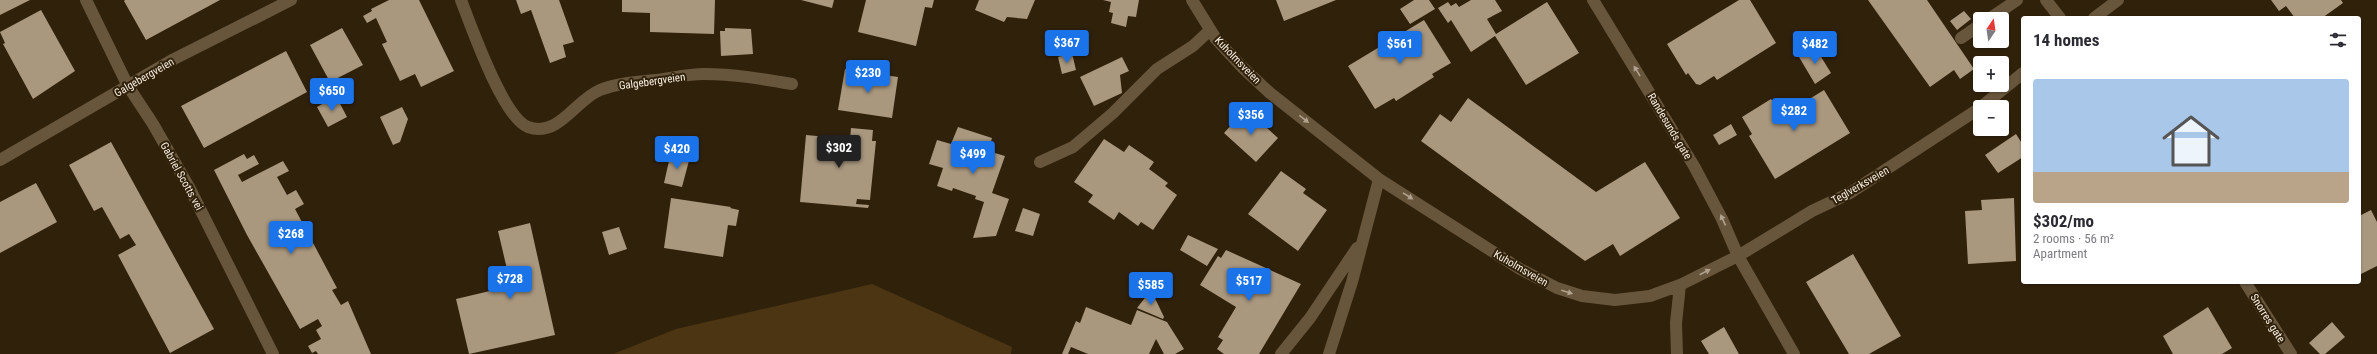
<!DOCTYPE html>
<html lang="en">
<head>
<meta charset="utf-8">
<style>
  :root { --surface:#fff; --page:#f7f7f7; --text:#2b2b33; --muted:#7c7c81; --line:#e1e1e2; --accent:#1a73e8 }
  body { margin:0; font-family:"Roboto Condensed",sans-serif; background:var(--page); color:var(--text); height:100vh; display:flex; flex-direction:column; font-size:15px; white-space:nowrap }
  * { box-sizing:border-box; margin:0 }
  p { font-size:13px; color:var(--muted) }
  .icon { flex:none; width:22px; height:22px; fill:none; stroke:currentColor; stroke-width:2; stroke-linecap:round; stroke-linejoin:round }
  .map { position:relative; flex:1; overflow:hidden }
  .drawer { position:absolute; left:2021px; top:16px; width:340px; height:268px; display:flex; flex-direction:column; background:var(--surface); border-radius:4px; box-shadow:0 1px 3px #0004 }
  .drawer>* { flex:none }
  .needle { width:26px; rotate:13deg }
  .tools { position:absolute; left:1973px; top:12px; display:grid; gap:8px }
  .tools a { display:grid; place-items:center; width:36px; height:36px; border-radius:4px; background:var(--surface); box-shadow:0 1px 3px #0004; font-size:20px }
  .price { position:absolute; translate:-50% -34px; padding:0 9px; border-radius:4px; background:var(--accent); color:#fff; font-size:13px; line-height:26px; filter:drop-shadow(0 1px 2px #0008) }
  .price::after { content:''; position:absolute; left:50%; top:24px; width:12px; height:9px; margin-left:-6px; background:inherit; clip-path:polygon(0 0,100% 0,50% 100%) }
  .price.selected { background:#222; color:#fff }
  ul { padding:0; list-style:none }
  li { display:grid; align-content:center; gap:8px; height:212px; padding:0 12px }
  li+li { border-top:1px solid var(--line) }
  li span { display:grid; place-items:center; height:124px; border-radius:4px; color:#555 }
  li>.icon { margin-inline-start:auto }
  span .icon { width:72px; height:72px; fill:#fffc; stroke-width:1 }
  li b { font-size:17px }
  h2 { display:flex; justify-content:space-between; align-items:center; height:48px; padding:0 12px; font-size:17px }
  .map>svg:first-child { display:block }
  .green { fill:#4b3513 }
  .building { fill:#a9977e }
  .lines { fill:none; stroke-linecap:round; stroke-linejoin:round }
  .minor { stroke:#67553c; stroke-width:12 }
  .oneway { fill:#b0a28e }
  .labels { text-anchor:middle; stroke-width:4; stroke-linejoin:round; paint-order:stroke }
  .street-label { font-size:11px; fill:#f8eee0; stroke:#30210b }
</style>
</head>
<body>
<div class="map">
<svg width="2377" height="354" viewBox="0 0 2377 354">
  <rect width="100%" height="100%" fill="#30210b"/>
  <!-- green -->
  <path class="green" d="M872,284L1012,347L1011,354H613L676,329Z"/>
  <!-- building -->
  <path class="building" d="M0,0H30L0,15Z
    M125,0H220L146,40L124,1Z
    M389,0H419L454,71L421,87L415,74L400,81L382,44L387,42L376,18L367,23L363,16L372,11L371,9Z
    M516,0H559L574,42L563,45L566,57L550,63L531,10L521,14Z
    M622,0H715L714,34L650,32V13L622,12Z
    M801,0H834L832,8Z
    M866,0H934L932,8L925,7L916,46L858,32Z
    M979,0H1035L1027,19L1007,17L1004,22L975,10Z
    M1103,0H1139L1136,17L1128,16L1126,27L1111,23L1113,13L1109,12L1111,2Z
    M1276,0H1336L1284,21Z
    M1414,0H1429L1435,9L1410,24L1400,9Z
    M1471,0H1495L1502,11L1487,19L1496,34L1547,2L1579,53L1526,85L1495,36L1471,52L1451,20L1448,23L1438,8L1448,2L1451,6L1456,3L1459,7Z
    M1739,0H1750L1776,43L1717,80L1714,76L1700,85L1696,84L1688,73L1686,75L1667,44Z
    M1868,0H1927L1974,69L1960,79L1954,70L1930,87Z
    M2271,0H2341L2343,3L2322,18H2295L2286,6L2279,11Z
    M41,10L75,71L33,99L3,44L5,43L0,32Z
    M1964,11L1971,19L1957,30L1950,21Z
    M1424,20L1451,63L1432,74L1434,77L1396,101L1394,98L1375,109L1348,66Z
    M342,28L363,65L330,82L310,45Z
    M725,28L751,29L753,54L721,56L720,31H725Z
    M1815,47L1831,73L1815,84L1799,57Z
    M286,51L307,92L204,148L181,106Z
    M1072,53L1076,70L1062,74L1058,57Z
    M1122,57L1129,71L1120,75L1122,93L1094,106L1080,77Z
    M845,69L898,77L892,118L838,110Z
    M1824,90L1850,133L1775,179L1749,136L1752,134L1742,117L1771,99L1782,116Z
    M336,96L347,117L328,127L317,107Z
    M1468,98L1596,192L1645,162L1680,218L1620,256L1613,244L1585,261L1421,141L1440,114L1451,122Z
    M402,107L408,119L400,142L393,145L380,117Z
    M1246,109L1278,138L1256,162L1224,133Z
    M1731,124L1737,135L1719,145L1713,135Z
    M958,127L992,138L988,151L1005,156L992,193L1009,199L996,236L973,238L984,202L975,199L976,196L953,188L952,191L937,186L943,168L929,164L937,140L951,144Z
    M851,128L873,130L872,141H876L870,200L857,199L856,204L869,205L868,208L800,202L806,135L850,139Z
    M2016,134L2023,145V157L1998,173L1985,155Z
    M1104,139L1124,152L1129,145L1154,162L1149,169L1168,183L1165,186L1177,195L1153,230L1141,222L1138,226L1119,212L1114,220L1088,202L1093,195L1074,182Z
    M111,142L214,329L170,353L118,255L136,245L129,234L120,239L102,207L94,211L69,165Z
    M671,152L690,157L682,187L664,183Z
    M244,154L247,159L254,155L259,164L238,175L242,182L283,161L289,171L277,177L287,195L296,190L304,204L295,209L337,288L332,290L341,305L348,301L371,354H318L316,351L312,353L308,346L321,339L316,330L322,326L318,319L300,329L247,235L214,170Z
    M1281,171L1306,189L1303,193L1327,210L1298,251L1248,214Z
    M36,183L57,222L0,253V202Z
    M671,198L731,207L730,208L739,210L736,226L728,225L723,257L664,248Z
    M2014,198L2016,261L1968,264L1965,211L1982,210L1981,200Z
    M1023,208L1040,214L1033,236L1015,231Z
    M2371,210L2377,222V266L2359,275V216Z
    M530,223L555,335L469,354L456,299L511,286L498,231Z
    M619,227L627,249L609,255L602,232Z
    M1188,235L1218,249L1207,266L1180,250Z
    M1226,250L1301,284L1259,354H1224L1217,349L1223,340L1218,337L1236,307L1200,285L1218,256L1221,258Z
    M1853,254L1901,336L1869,354H1849L1806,282Z
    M1151,290L1164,317L1163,319L1137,308Z
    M1086,307L1131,325L1137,310L1167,322L1184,349L1175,354H1164L1156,339L1149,354H1088L1071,347L1068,354H1062L1076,321L1080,323Z
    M2208,307L2232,348L2222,354H2173L2163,336Z
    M2332,322L2345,337L2325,354H2320L2309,343Z
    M1724,327L1739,354H1709L1701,341Z"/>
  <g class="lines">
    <!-- minor -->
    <path class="minor" d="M86,0L128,86L153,124L190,189L273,354
      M461,0C471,26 503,118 528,127C559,138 575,100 600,90C618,83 637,82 656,80C672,78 688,74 704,74C734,74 763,79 792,84
      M1192,0L1216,39L1242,67L1270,93L1379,179L1520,269L1557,288L1582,296L1615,300L1650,296L1680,285L1738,256L1812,211L1850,193L1980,108
      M1593,0L1694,166L1722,219L1738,256L1794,354
      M2046,0L2060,18
      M2094,18L2118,0
      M1989,19L2017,0
      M1961,38L1980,25
      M1981,107L2023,73
      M0,160L174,59L291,0
      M1040,162L1073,147L1113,113L1157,69L1193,46L1210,30
      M2245,282L2291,354
      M1281,354L1310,318L1357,248
      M1329,354L1352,282L1379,179
      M1677,354L1676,323L1680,285"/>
  </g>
  <!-- one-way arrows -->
  <defs><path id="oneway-solid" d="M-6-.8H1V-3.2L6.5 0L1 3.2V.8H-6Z"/></defs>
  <g class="oneway">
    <use href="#oneway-solid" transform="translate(1637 71) rotate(-121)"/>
    <use href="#oneway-solid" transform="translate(1304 119) rotate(38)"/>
    <use href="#oneway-solid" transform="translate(1408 196) rotate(32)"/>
    <use href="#oneway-solid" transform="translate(1723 220) rotate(-115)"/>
    <use href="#oneway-solid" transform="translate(1705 272) rotate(-27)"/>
    <use href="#oneway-solid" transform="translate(1567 292) rotate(17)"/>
  </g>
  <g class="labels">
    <!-- street labels -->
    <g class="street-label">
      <text transform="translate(1238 60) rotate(46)" y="4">Kuholmsveien</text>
      <text transform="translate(144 77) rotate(-30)" y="4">Galgebergveien</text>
      <text transform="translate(652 81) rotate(-8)" y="4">Galgebergveien</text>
      <text transform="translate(1670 126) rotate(59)" y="4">Randesunds gate</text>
      <text transform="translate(182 176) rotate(61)" y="4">Gabriel Scotts vei</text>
      <text transform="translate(1860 185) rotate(-30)" y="4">Teglverksveien</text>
      <text transform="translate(1521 268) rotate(30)" y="4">Kuholmsveien</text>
      <text transform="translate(2268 318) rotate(58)" y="4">Snorres gate</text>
    </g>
  </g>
</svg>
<div class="tools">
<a><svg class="needle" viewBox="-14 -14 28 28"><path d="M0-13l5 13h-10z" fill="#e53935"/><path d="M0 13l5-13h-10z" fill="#7c7c81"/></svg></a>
<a>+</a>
<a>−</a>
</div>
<b class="price" style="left:1067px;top:64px">$367</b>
<b class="price" style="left:1400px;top:65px">$561</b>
<b class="price" style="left:1815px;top:65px">$482</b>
<b class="price" style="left:868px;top:94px">$230</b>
<b class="price" style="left:332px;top:112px">$650</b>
<b class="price" style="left:1794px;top:132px">$282</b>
<b class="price" style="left:1251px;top:136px">$356</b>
<b class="price selected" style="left:839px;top:169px">$302</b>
<b class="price" style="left:677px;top:170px">$420</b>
<b class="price" style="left:973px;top:175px">$499</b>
<b class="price" style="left:291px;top:255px">$268</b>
<b class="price" style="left:510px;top:300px">$728</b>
<b class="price" style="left:1249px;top:302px">$517</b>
<b class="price" style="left:1151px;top:306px">$585</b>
<section class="drawer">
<h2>14 homes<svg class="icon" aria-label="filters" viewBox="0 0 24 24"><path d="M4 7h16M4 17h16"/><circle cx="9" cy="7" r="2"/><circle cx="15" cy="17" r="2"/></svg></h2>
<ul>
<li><span style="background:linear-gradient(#a9c7e8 75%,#b9a48a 0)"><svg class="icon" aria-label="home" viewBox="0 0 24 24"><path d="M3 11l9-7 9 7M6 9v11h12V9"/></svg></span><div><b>$302/mo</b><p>2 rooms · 56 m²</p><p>Apartment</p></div></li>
</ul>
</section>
</div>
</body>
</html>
